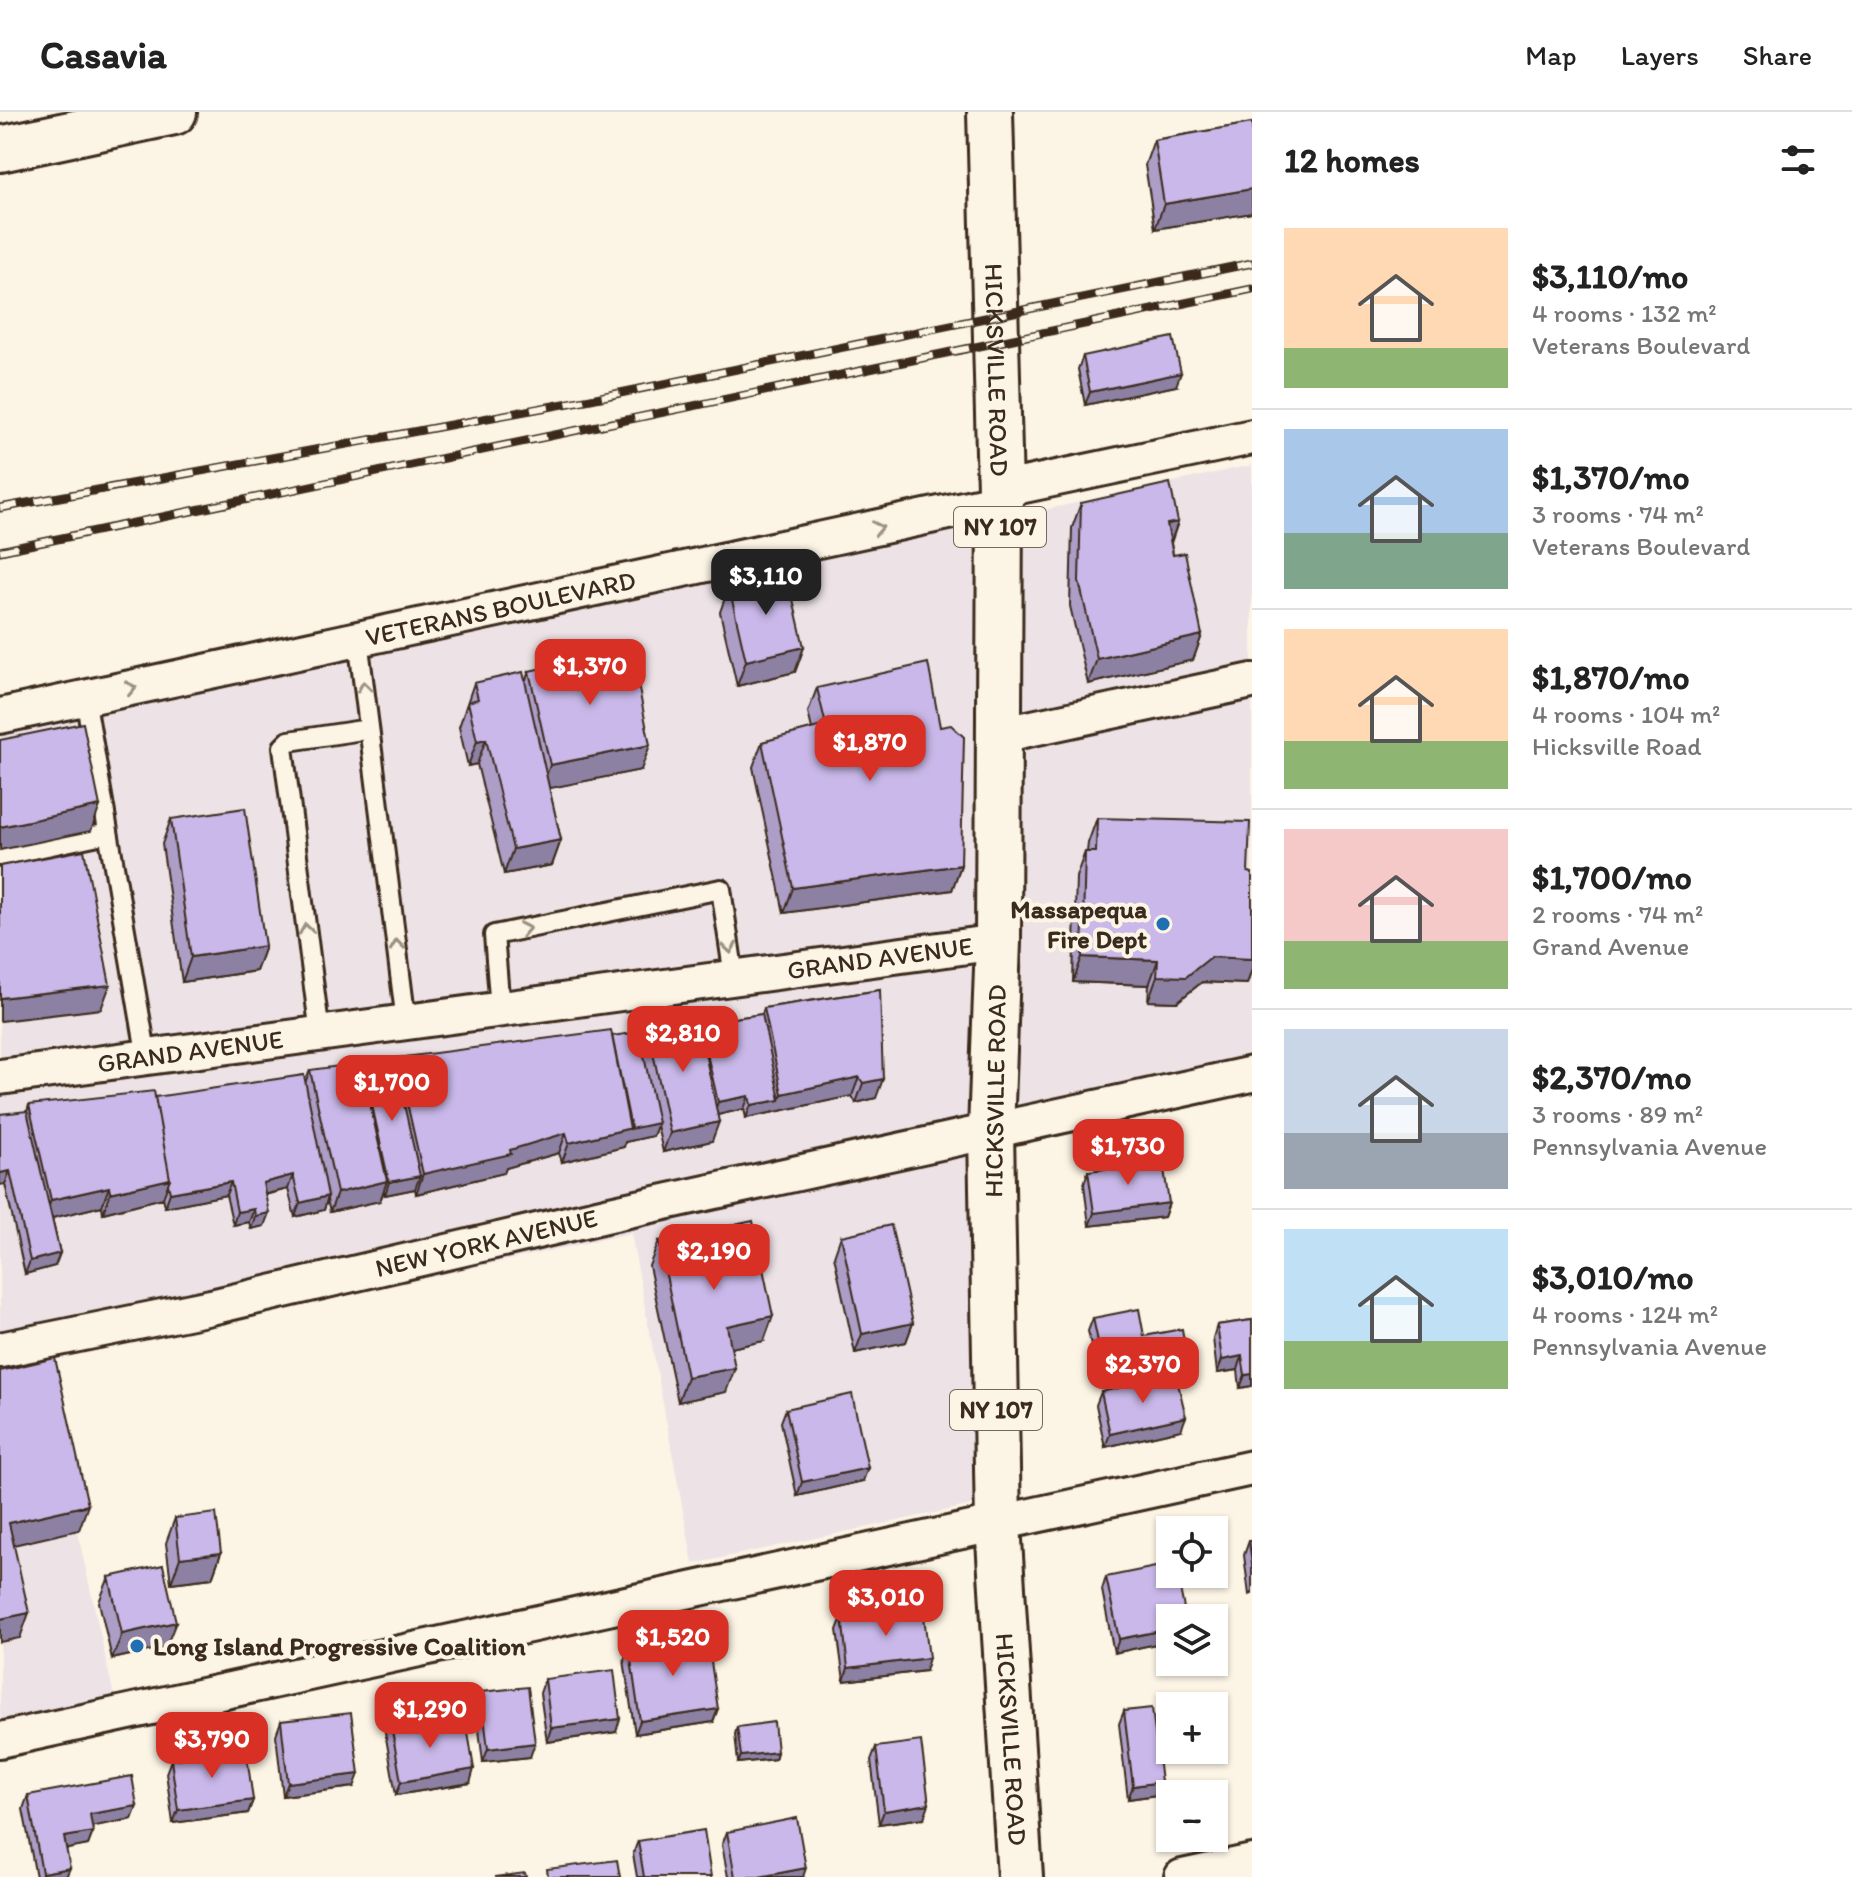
<!DOCTYPE html>
<html lang="en">
<head>
<meta charset="utf-8">
<style>
  :root { --surface:#fff; --page:#f6f6f6; --text:#222; --muted:#767676; --line:#e0e0e0; --accent:#d93025 }
  body { margin:0; font-family:Itim,sans-serif; background:var(--page); color:var(--text); height:100vh; display:flex; flex-direction:column; font-size:30px; white-space:nowrap }
  * { box-sizing:border-box; margin:0 }
  p { font-size:26px; color:var(--muted) }
  .icon { flex:none; width:44px; height:44px; fill:none; stroke:currentColor; stroke-width:2; stroke-linecap:round; stroke-linejoin:round }
  .map { position:relative; flex:1; overflow:hidden }
  .drawer { display:flex; flex-direction:column; background:var(--surface); width:600px }
  .drawer>* { flex:none }
  .buttons { position:absolute; left:1156px; top:1404px; display:grid; gap:16px }
  .buttons a { display:grid; place-items:center; width:72px; height:72px; border-radius:0px; background:var(--surface); box-shadow:0 2px 6px #0004; font-size:40px }
  .price { position:absolute; translate:-50% -68px; padding:0 18px; border-radius:16px; background:var(--accent); color:#fff; font-size:26px; line-height:52px; filter:drop-shadow(0 2px 4px #0008) }
  .price::after { content:''; position:absolute; left:50%; top:48px; width:24px; height:18px; margin-left:-12px; background:inherit; clip-path:polygon(0 0,100% 0,50% 100%) }
  .price.selected { background:#222; color:#fff }
  ul { padding:0; list-style:none }
  li { display:flex; align-items:center; gap:24px; height:200px; padding:0 32px }
  li+li { border-top:2px solid var(--line) }
  li span { display:grid; place-items:center; flex:none; width:224px; height:160px; border-radius:0px; color:#555 }
  li>.icon { margin-inline-start:auto }
  span .icon { width:96px; height:96px; fill:#fffc; stroke-width:1 }
  li b { font-size:34px }
  h2 { display:flex; justify-content:space-between; align-items:center; height:96px; padding:0 32px; font-size:34px }
  header { display:flex; align-items:center; gap:48px; box-sizing:border-box; height:112px; padding:0 40px; background:var(--surface); border-bottom:2px solid var(--line) }
  header strong { font-size:38px }
  nav { display:flex; gap:44px; margin-inline-start:auto; font-size:28px }
  main { display:flex; flex:1; min-height:0 }
  .map>svg:first-child { display:block }
  .built { fill:#ede3e6 }
  .lines { fill:none; stroke-linecap:round; stroke-linejoin:round }
  .service-casing { stroke:#3b2a1e; stroke-width:24 }
  .minor-casing { stroke:#3b2a1e; stroke-width:40 }
  .primary-casing { stroke:#3b2a1e; stroke-width:50 }
  .trunk-casing { stroke:#3b2a1e; stroke-width:50 }
  .service { stroke:#fcf5e5; stroke-width:18 }
  .minor { stroke:#fcf5e5; stroke-width:34 }
  .primary { stroke:#fcf5e5; stroke-width:44 }
  .trunk { stroke:#fcf5e5; stroke-width:44 }
  .rail-casing { stroke:#3b2a1e; stroke-width:9 }
  .rail { stroke:#fcf5e5; stroke-width:6; stroke-dasharray:18; stroke-linecap:butt }
  .wall { fill:#ad9ec8; stroke:#3b2a1e; stroke-width:2 }
  .shaded-wall { fill:#8d81a3; stroke:#3b2a1e; stroke-width:2 }
  .building { fill:#c9b8e9; stroke:#3b2a1e; stroke-width:2 }
  .oneway { stroke:#9c9082 }
  .poi-dot { fill:#1f6fb2; stroke:#fcf5e5; stroke-width:3 }
  .labels { text-anchor:middle; stroke-width:8; stroke-linejoin:round; paint-order:stroke }
  .shield { fill:#fcf5e5; stroke:#75675a; stroke-width:2 }
  .shield-label { font-size:24px; font-weight:bold; fill:#3b2a1e }
  .street-label { font-size:26px; fill:#3b2a1e; stroke:#fcf5e5 }
  .poi-label { font-size:26px; font-weight:bold; fill:#3b2a1e; stroke:#fcf5e5; text-anchor:end }
</style>
</head>
<body>
<header>
<strong>Casavia</strong>
<nav><a>Map</a><a>Layers</a><a>Share</a></nav>
</header>
<main>
<div class="map">
<svg width="1252" height="1765" viewBox="0 0 1252 1765">
  <rect width="100%" height="100%" fill="#fcf5e5"/>
  <filter id="ink" filterUnits="userSpaceOnUse"><feTurbulence type="fractalNoise" baseFrequency=".0125" numOctaves="2"/><feDisplacementMap in="SourceGraphic" scale="16" xChannelSelector="R" yChannelSelector="G"/><feConvolveMatrix kernelMatrix="1 2 1 2 8 2 1 2 1" color-interpolation-filters="sRGB"/></filter>
  <g filter="url(#ink)">
    <!-- built -->
    <path class="built" d="M1252,353V942L979,1001L982,1391L693,1452L631,1121L40,1251L114,1584L0,1609V623Z"/>
    <g class="lines">
      <defs>
        <path id="service" d="M358,527L406,910
          M85,585L147,946
          M0,744L108,721
          M500,897L494,823L721,777L734,865
          M320,922L283,635L289,629L369,617"/>
        <g id="minor">
          <path d="M1000,378L1252,325"/>
          <path id="s1" d="M0,604L1000,389"/>
          <path d="M1000,623L1252,569"/>
          <path id="s2" d="M0,965L998,830"/>
          <path id="s3" d="M0,1238L211,1195L610,1102L1252,962"/>
          <path d="M0,1628L1252,1356"/>
          <path d="M1182,1765L1252,1750"/>
        </g>
        <g id="primary">
          <path id="s4" d="M990,0L1000,378L998,830L991,1019L998,1412L1020,1765"/>
        </g>
        <path id="trunk" d="M0,37L174,0"/>
      </defs>
      <!-- service casing -->
      <use href="#service" class="service-casing"/>
      <!-- minor casing -->
      <use href="#minor" class="minor-casing"/>
      <!-- primary casing -->
      <use href="#primary" class="primary-casing"/>
      <!-- trunk casing -->
      <use href="#trunk" class="trunk-casing"/>
      <!-- service -->
      <use href="#service" class="service"/>
      <!-- minor -->
      <use href="#minor" class="minor"/>
      <!-- primary -->
      <use href="#primary" class="primary"/>
      <!-- trunk -->
      <use href="#trunk" class="trunk"/>
      <defs>
        <path id="rail" d="M0,396L591,287L1252,151
          M0,439L1252,177"/>
      </defs>
      <!-- rail casing -->
      <use href="#rail" class="rail-casing"/>
      <!-- rail -->
      <use href="#rail" class="rail"/>
    </g>
    <!-- wall -->
    <path class="wall" d="M1252,11V101L1155,117L1145,53L1154,28Z
      M1083,244L1176,274L1085,293L1078,257Z
      M1081,391L1178,410L1171,431L1173,443L1202,523L1193,548L1088,572L1070,494L1072,416Z
      M729,475L804,535L795,560L737,574L720,500Z
      M529,559L641,658L549,676L561,728L552,753L504,762L477,652L468,654L459,615L474,571L525,570Z
      M817,576L940,615L961,753L952,778L784,801L753,655L762,630L812,617L808,600Z
      M1097,706L1248,760L1252,761V857L1247,872L1202,870L1177,890L1148,889L1149,873L1073,870L1076,765L1085,740H1087L1088,731Z
      M171,707L265,834L256,859L182,870L162,732Z
      M880,878L876,986L856,991L852,984L746,1006L744,997L717,1003L712,1029L663,1040L657,1013L653,1024L625,1030L624,1035L562,1050L559,1041L506,1056L504,1061L416,1082L415,1077L385,1083L384,1079L380,1089L330,1100L327,1088L324,1098L295,1105L288,1077L265,1083L264,1114L251,1117L249,1110L233,1113L226,1083L165,1095L163,1085V1086L103,1101L102,1094L52,1106L60,1141L55,1154L25,1162L5,1072L29,993L155,985L305,971L310,958L363,960L364,957L395,952L397,946L612,924L641,930L647,912L699,913L700,911L762,902L764,896Z
      M1088,1059L1169,1091L1164,1105L1089,1114L1084,1072Z
      M841,1124L913,1211L906,1230L855,1241L834,1144Z
      M659,1129L764,1229L731,1236L726,1280L678,1290L649,1154Z
      M1093,1206L1144,1224L1182,1261L1100,1276L1088,1219Z
      M1252,1208V1274L1240,1276L1238,1258L1217,1261L1213,1226L1217,1213Z
      M1101,1280L1181,1318L1105,1335L1096,1293Z
      M786,1297L863,1369L797,1384L781,1310Z
      M175,1406L221,1441L212,1466L171,1471L166,1431Z
      M1249,1429H1252V1482L1249,1483L1244,1443Z
      M109,1465L166,1535L112,1547L99,1490Z
      M1106,1465L1170,1506V1529L1114,1541L1102,1478Z
      M842,1505L925,1559L844,1569L837,1518Z
      M629,1534L713,1610L635,1622L624,1548Z
      M545,1567L616,1620L547,1630L540,1581Z
      M481,1580L530,1645L483,1650L476,1594Z
      M1124,1599L1157,1683L1128,1687L1119,1612Z
      M390,1607L417,1622L470,1671L396,1683L385,1620Z
      M281,1609L354,1675L283,1684L276,1623Z
      M737,1615L777,1640L775,1647L738,1651L735,1622Z
      M876,1635L924,1706L879,1712L871,1648Z
      M171,1648L253,1688L248,1701L173,1711L166,1661Z
      M28,1683L137,1694L132,1707L92,1714L93,1720L88,1733L66,1737V1765H36L23,1697Z
      M727,1720L803,1765H728L722,1733Z
      M638,1729L711,1765H637L633,1742Z"/>
    <!-- shaded-wall -->
    <path class="shaded-wall" d="M1252,77V101L1155,117L1164,92Z
      M1181,261L1176,274L1085,293L1090,280Z
      M1178,410L1169,435L1167,412Z
      M1202,523L1193,548L1088,572L1097,547Z
      M804,535L795,560L737,574L746,549Z
      M486,627L477,652L468,654L477,629Z
      M650,633L641,658L541,678L550,653Z
      M100,694L91,719L0,738V715Z
      M561,728L552,753L504,762L513,737Z
      M961,753L952,778L784,801L793,776Z
      M265,834L256,859L182,870L191,845Z
      M1082,845L1158,848L1149,873L1073,870Z
      M1211,845L1252,847V857L1247,872L1202,870L1177,890L1148,889L1157,864Z
      M110,873L101,897L0,909V886Z
      M859,965L852,984L746,1006L751,993L780,988L782,982Z
      M883,967L876,986L856,991L863,971Z
      M749,984L744,997L713,1004L718,990Z
      M719,1010L712,1029L663,1040L670,1021Z
      M658,1011L653,1024L625,1030L624,1035L562,1050L569,1031L631,1016Z
      M566,1021L559,1041L506,1056L504,1061L416,1082L423,1062Z
      M10,1059L5,1072L0,1073V1061Z
      M293,1063L288,1077L258,1084L263,1071Z
      M420,1064L415,1077L385,1083L389,1070Z
      M170,1067L163,1086L103,1101L110,1081Z
      M387,1069L380,1089L330,1100L337,1081Z
      M231,1070L226,1083L165,1095L170,1081Z
      M109,1075L102,1094L44,1108L51,1088Z
      M328,1084L324,1098L295,1105L300,1091Z
      M1169,1091L1164,1105L1089,1114L1094,1101Z
      M254,1097L249,1110L233,1113L237,1100Z
      M269,1101L264,1114L251,1117L255,1104Z
      M60,1141L55,1154L25,1162L30,1149Z
      M773,1204L764,1229L717,1239L727,1214Z
      M913,1211L906,1230L855,1241L862,1222Z
      M1242,1244L1238,1258L1217,1261L1222,1248Z
      M1187,1247L1182,1261L1100,1276L1105,1263Z
      M735,1256L726,1280L678,1290L687,1265Z
      M1252,1262V1274L1240,1276L1245,1263Z
      M1186,1305L1181,1318L1105,1335L1110,1322Z
      M868,1356L863,1369L797,1384L802,1370Z
      M88,1393L79,1418L0,1436L9,1411Z
      M221,1441L212,1466L171,1471L180,1446Z
      M29,1501L20,1526L0,1530V1507Z
      M176,1510L166,1535L112,1547L122,1522Z
      M1170,1517V1529L1114,1541L1119,1527Z
      M929,1546L925,1559L844,1569L848,1556Z
      M718,1597L713,1610L635,1622L640,1609Z
      M620,1607L616,1620L547,1630L551,1616Z
      M535,1631L530,1645L483,1650L488,1637Z
      M777,1640L775,1647L738,1651L741,1644Z
      M474,1657L470,1671L396,1683L401,1670Z
      M359,1662L354,1675L283,1684L288,1671Z
      M1161,1670L1157,1683L1128,1687L1133,1674Z
      M253,1688L248,1701L173,1711L178,1698Z
      M929,1692L924,1706L879,1712L884,1699Z
      M137,1694L132,1707L85,1716L90,1702Z
      M93,1720L88,1733L59,1739L64,1725Z
      M70,1756L66,1765H41L42,1761Z
      M806,1756L803,1765H759Z"/>
    <!-- building -->
    <path class="building" d="M1252,11V77L1164,92L1154,28Z
      M1173,225L1181,261L1090,280L1083,244Z
      M1170,371L1178,410L1167,412L1173,443L1185,441L1202,523L1097,547L1079,469L1081,391Z
      M787,461L804,535L746,549L729,475Z
      M631,536L650,633L550,653L529,559Z
      M928,551L940,615L951,613L964,625L961,753L793,776L762,630L826,613L817,576Z
      M523,560L561,728L513,737L486,627L477,629L468,590L478,587L474,571Z
      M83,611L100,694L0,715V628Z
      M245,696L265,834L191,845L171,707Z
      M1097,706L1250,710L1248,760L1252,761V847L1211,845L1186,865L1157,864L1158,848L1082,845L1085,740H1096Z
      M84,738L110,873L0,886V754Z
      M880,878L883,967L863,971L859,965L782,982L764,896Z
      M762,902L780,988L751,993L749,984L718,990L700,911Z
      M698,906L719,1010L670,1021L647,912Z
      M611,918L631,1016L569,1031L566,1021L510,1038L511,1042L423,1062L397,946Z
      M639,920L658,1011L630,1017L612,924Z
      M361,951L387,1069L337,1081L310,958Z
      M395,952L420,1064L389,1070L364,957Z
      M304,963L328,1084L300,1091L293,1063L263,1071L269,1101L255,1104L254,1097L237,1100L231,1070L170,1081L168,1072L170,1067L155,985Z
      M154,979L170,1067L110,1081L109,1075L51,1088L29,993Z
      M27,999L60,1141L30,1149L10,1059L0,1061V1002Z
      M1163,1050L1169,1091L1094,1101L1088,1059Z
      M753,1109L773,1204L727,1214L735,1256L687,1265L659,1129Z
      M891,1113L913,1211L862,1222L841,1124Z
      M1139,1197L1144,1224L1182,1217L1187,1247L1105,1263L1093,1206Z
      M1252,1208V1262L1245,1263L1242,1244L1222,1248L1217,1213Z
      M55,1246L88,1393L9,1411L29,1501L0,1507V1259Z
      M1176,1263L1186,1305L1110,1322L1101,1280Z
      M852,1282L868,1356L802,1370L786,1297Z
      M216,1401L221,1441L180,1446L175,1406Z
      M1249,1429H1252V1452Z
      M1170,1452V1462H1177L1186,1506H1170V1517L1119,1527L1106,1465Z
      M163,1453L176,1510L122,1522L109,1465Z
      M923,1495L929,1546L848,1556L842,1505Z
      M707,1523L718,1597L640,1609L629,1534Z
      M614,1558L620,1607L551,1616L545,1567Z
      M528,1575L535,1631L488,1637L481,1580Z
      M1152,1596L1161,1670L1133,1674L1124,1599Z
      M351,1601L359,1662L288,1671L281,1609Z
      M414,1603L417,1622L467,1614L474,1657L401,1670L390,1607Z
      M774,1610L777,1640L741,1644L737,1615Z
      M921,1629L929,1692L884,1699L876,1635Z
      M246,1637L253,1688L178,1698L171,1648Z
      M132,1664L137,1694L90,1702L93,1720L64,1725L70,1756L42,1761L28,1683Z
      M797,1706L806,1756L759,1765H735L727,1720Z
      M704,1718L711,1765H644L638,1729Z
      M617,1748L620,1765H548L547,1757Z
      M525,1761L526,1765H495Z"/>
    <!-- one-way arrows -->
    <defs><path id="oneway-chevron" d="M-2-3.5L2.5 0L-2 3.5" fill="none" stroke-width="1.6" stroke-linecap="round" stroke-linejoin="round" transform="scale(2)"/></defs>
    <g class="oneway">
      <use href="#oneway-chevron" transform="translate(878 416) rotate(-12)"/>
      <use href="#oneway-chevron" transform="translate(364 575) rotate(-97)"/>
      <use href="#oneway-chevron" transform="translate(131 576) rotate(-12)"/>
      <use href="#oneway-chevron" transform="translate(306 817) rotate(-98)"/>
      <use href="#oneway-chevron" transform="translate(525 817) rotate(-11)"/>
      <use href="#oneway-chevron" transform="translate(397 833) rotate(-97)"/>
      <use href="#oneway-chevron" transform="translate(730 836) rotate(82)"/>
    </g>
  </g>
  <!-- markers -->
  <g class="poi-dot">
    <circle cx="1163" cy="812" r="8"/>
    <circle cx="137" cy="1534" r="8"/>
  </g>
  <g class="labels">
    <!-- shield labels -->
    <g class="shield">
      <rect x="954" y="395" width="92" height="40" rx="6"/>
      <rect x="950" y="1278" width="92" height="40" rx="6"/>
    </g>
    <g class="shield-label">
      <text x="1000" y="423">NY 107</text>
      <text x="996" y="1306">NY 107</text>
    </g>
    <!-- street labels -->
    <g class="street-label">
      <text dy="9" stroke="none"><textPath href="#s4" startOffset="258">HICKSVILLE ROAD</textPath></text>
      <text dy="9" stroke="none"><textPath href="#s1" startOffset="512">VETERANS BOULEVARD</textPath></text>
      <text dy="9" stroke="none"><textPath href="#s2" startOffset="888">GRAND AVENUE</textPath></text>
      <text dy="9" stroke="none"><textPath href="#s2" startOffset="192">GRAND AVENUE</textPath></text>
      <text transform="translate(995 979) rotate(-89)" y="9">HICKSVILLE ROAD</text>
      <text dy="9" stroke="none"><textPath href="#s3" startOffset="498">NEW YORK AVENUE</textPath></text>
      <text dy="9" stroke="none"><textPath href="#s4" startOffset="1628">HICKSVILLE ROAD</textPath></text>
    </g>
    <!-- poi labels -->
    <g class="poi-label">
      <text x="1147" y="806">Massapequa<tspan x="1147" dy="30">Fire Dept</tspan></text>
      <text x="153" y="1543" text-anchor="start">Long Island Progressive Coalition</text>
    </g>
  </g>
</svg>
<div class="buttons">
<a><svg class="icon" aria-label="locate" viewBox="0 0 24 24"><circle cx="12" cy="12" r="6"/><path d="M12 2v4M12 18v4M2 12h4M18 12h4"/></svg></a>
<a><svg class="icon" aria-label="layers" viewBox="0 0 24 24"><path d="M12 4l9 5-9 5-9-5zM3 14l9 5 9-5"/></svg></a>
<a>+</a>
<a>−</a>
</div>
<b class="price selected" style="left:766px;top:505px">$3,110</b>
<b class="price" style="left:590px;top:595px">$1,370</b>
<b class="price" style="left:870px;top:671px">$1,870</b>
<b class="price" style="left:683px;top:962px">$2,810</b>
<b class="price" style="left:392px;top:1011px">$1,700</b>
<b class="price" style="left:1128px;top:1075px">$1,730</b>
<b class="price" style="left:714px;top:1180px">$2,190</b>
<b class="price" style="left:1143px;top:1293px">$2,370</b>
<b class="price" style="left:886px;top:1526px">$3,010</b>
<b class="price" style="left:673px;top:1566px">$1,520</b>
<b class="price" style="left:430px;top:1638px">$1,290</b>
<b class="price" style="left:212px;top:1668px">$3,790</b>
</div>
<section class="drawer">
<h2>12 homes<svg class="icon" aria-label="filters" viewBox="0 0 24 24"><path d="M4 7h16M4 17h16"/><circle cx="9" cy="7" r="2"/><circle cx="15" cy="17" r="2"/></svg></h2>
<ul>
<li><span style="background:linear-gradient(#ffd9b3 75%,#8fb573 0)"><svg class="icon" aria-label="home" viewBox="0 0 24 24"><path d="M3 11l9-7 9 7M6 9v11h12V9"/></svg></span><div><b>$3,110/mo</b><p>4 rooms · 132 m²</p><p>Veterans Boulevard</p></div></li>
<li><span style="background:linear-gradient(#a9c7e8 65%,#7fa58c 0)"><svg class="icon" aria-label="home" viewBox="0 0 24 24"><path d="M3 11l9-7 9 7M6 9v11h12V9"/></svg></span><div><b>$1,370/mo</b><p>3 rooms · 74 m²</p><p>Veterans Boulevard</p></div></li>
<li><span style="background:linear-gradient(#ffd9b3 70%,#8fb573 0)"><svg class="icon" aria-label="home" viewBox="0 0 24 24"><path d="M3 11l9-7 9 7M6 9v11h12V9"/></svg></span><div><b>$1,870/mo</b><p>4 rooms · 104 m²</p><p>Hicksville Road</p></div></li>
<li><span style="background:linear-gradient(#f6c9c9 70%,#8fb573 0)"><svg class="icon" aria-label="home" viewBox="0 0 24 24"><path d="M3 11l9-7 9 7M6 9v11h12V9"/></svg></span><div><b>$1,700/mo</b><p>2 rooms · 74 m²</p><p>Grand Avenue</p></div></li>
<li><span style="background:linear-gradient(#c9d6e8 65%,#9aa5b1 0)"><svg class="icon" aria-label="home" viewBox="0 0 24 24"><path d="M3 11l9-7 9 7M6 9v11h12V9"/></svg></span><div><b>$2,370/mo</b><p>3 rooms · 89 m²</p><p>Pennsylvania Avenue</p></div></li>
<li><span style="background:linear-gradient(#bfe0f5 70%,#8fb573 0)"><svg class="icon" aria-label="home" viewBox="0 0 24 24"><path d="M3 11l9-7 9 7M6 9v11h12V9"/></svg></span><div><b>$3,010/mo</b><p>4 rooms · 124 m²</p><p>Pennsylvania Avenue</p></div></li>
</ul>
</section>
</main>
</body>
</html>
